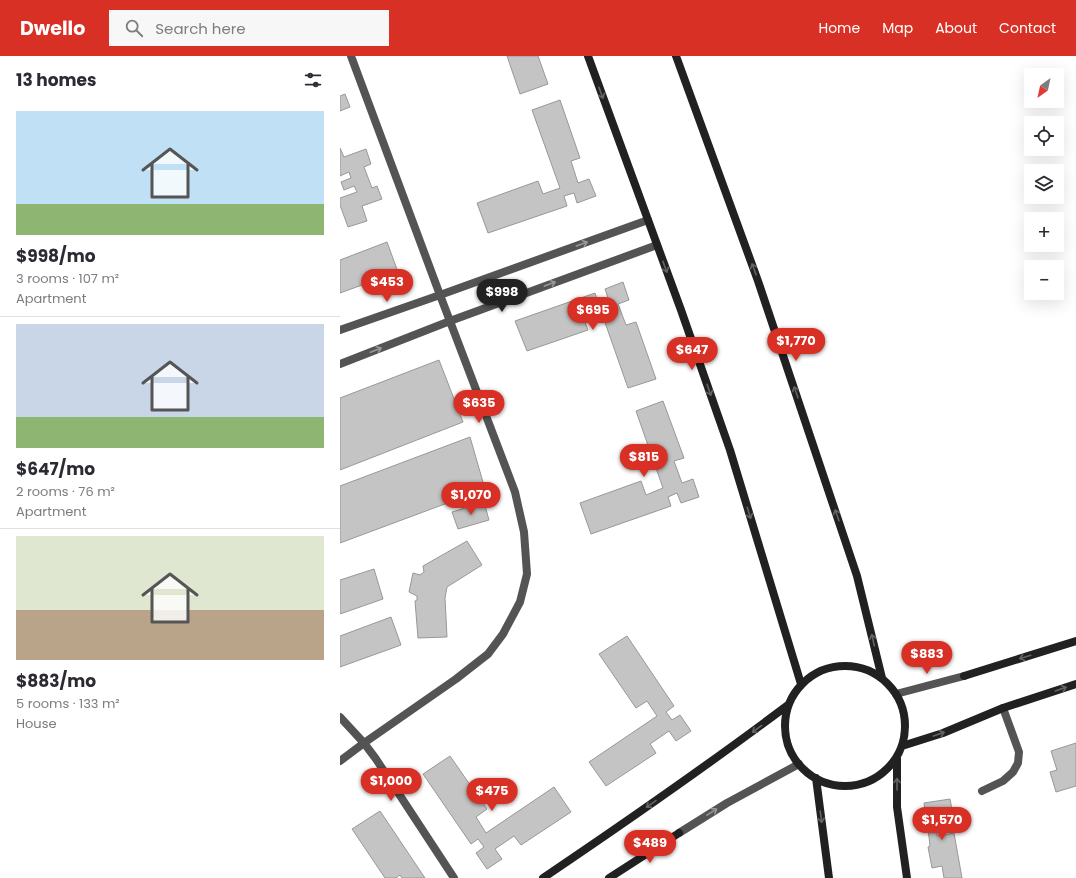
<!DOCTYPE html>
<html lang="en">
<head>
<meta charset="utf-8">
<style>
  :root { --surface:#fff; --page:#f7f7f7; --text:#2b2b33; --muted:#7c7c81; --line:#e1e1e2; --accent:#d93025 }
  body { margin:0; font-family:Poppins,sans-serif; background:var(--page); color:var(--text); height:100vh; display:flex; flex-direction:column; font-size:15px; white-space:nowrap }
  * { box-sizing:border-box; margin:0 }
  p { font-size:13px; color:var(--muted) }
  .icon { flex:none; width:22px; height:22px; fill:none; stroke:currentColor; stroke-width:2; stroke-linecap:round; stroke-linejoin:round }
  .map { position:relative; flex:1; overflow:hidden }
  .drawer { display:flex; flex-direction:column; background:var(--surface); width:340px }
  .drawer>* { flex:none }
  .needle { width:26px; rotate:213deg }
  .fabs { position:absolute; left:684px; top:12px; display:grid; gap:8px }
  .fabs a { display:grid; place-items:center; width:40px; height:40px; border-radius:0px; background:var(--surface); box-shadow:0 4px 16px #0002; font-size:20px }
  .price { position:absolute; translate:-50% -34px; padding:0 9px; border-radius:14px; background:var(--accent); color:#fff; font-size:13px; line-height:26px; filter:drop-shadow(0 1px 2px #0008) }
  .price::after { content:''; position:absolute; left:50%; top:24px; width:12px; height:9px; margin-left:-6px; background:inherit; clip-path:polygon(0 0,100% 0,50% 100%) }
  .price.active { background:#222; color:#fff }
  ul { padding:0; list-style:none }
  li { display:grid; align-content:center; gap:8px; height:212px; padding:0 16px }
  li+li { border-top:1px solid var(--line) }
  li span { display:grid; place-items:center; height:124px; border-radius:0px; color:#555 }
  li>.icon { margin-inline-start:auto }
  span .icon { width:72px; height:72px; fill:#fffc; stroke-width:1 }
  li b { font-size:17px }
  h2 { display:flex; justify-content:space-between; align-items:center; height:48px; padding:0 16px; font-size:17px }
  header { display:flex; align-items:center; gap:24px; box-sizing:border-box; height:56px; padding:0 20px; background:var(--accent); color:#fff }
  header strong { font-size:19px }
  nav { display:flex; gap:22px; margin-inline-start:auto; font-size:14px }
  .search { width:280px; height:36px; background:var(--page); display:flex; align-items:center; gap:10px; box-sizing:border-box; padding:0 14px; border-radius:0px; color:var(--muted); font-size:15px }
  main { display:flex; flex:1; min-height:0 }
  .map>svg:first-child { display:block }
  .building { fill:#c4c4c4; stroke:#989898 }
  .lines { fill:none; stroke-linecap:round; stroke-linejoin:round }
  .lane { stroke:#545454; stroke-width:8 }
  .street { stroke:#545454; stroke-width:8 }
  .secondary { stroke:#212121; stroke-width:8 }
  .oneway { stroke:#646464 }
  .oneway2 { stroke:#989898 }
</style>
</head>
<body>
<header>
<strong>Dwello</strong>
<div class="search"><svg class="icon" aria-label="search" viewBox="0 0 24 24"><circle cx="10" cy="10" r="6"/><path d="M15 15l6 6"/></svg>Search here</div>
<nav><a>Home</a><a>Map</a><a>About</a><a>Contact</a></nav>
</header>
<main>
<section class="drawer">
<h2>13 homes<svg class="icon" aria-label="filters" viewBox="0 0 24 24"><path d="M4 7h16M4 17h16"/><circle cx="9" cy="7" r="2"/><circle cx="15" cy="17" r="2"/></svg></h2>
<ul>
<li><span style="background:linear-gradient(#bfe0f5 75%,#8fb573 0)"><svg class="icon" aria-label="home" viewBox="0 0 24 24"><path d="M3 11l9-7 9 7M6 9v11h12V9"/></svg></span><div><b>$998/mo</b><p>3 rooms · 107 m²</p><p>Apartment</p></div></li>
<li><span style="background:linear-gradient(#c9d6e8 75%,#8fb573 0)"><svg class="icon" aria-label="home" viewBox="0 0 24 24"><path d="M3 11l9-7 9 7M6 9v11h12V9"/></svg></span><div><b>$647/mo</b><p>2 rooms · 76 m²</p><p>Apartment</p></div></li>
<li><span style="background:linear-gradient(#dfe7d0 60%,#b9a48a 0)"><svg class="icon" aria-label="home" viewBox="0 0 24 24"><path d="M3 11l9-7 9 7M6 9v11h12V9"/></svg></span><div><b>$883/mo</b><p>5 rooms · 133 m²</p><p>House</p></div></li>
</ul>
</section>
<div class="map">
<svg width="736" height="822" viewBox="0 0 736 822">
  <rect width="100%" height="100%" fill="#fff"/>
  <!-- building -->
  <path class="building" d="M167,0H198L208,28L180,38Z
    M5,38L10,51L0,55V40Z
    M220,44L240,102L231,105L238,127L249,123L256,140L237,147L234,137L224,140L227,150L148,177L137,147L198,125L203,138L220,132L192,54Z
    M0,92L4,101L26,93L31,108L24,111L32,132L37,130L42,143L22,150L27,165L8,171L0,149V142L17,136L14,130L4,134L1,126L11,122L9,116L0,120Z
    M47,186L58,216L0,237V204Z
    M283,226L289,244L278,248L286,269L296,266L316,323L288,332L261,255L243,261L248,274L187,295L175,265L255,237L258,246L268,242L265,233Z
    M99,304L123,366L0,414V342Z
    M323,345L344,402L334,405L342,427L353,423L359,441L341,447L337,437L328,441L331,450L251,478L240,447L301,425L306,439L323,432L296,355Z
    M130,381L145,433L0,487V430Z
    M144,446L149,464L118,473L112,456Z
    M127,485L142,509L107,531L105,542L107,581L78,582L75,545L77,544V540L69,536L73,517L80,519L84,516L83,510Z
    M34,513L43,543L0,558V524Z
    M51,561L61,589L0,611V580Z
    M287,580L334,650L326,656L332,664L340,659L351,675L336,685L329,675L310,688L316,697L266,730L249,706L317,660L307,645L296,652L259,598Z
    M736,687V730L716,736L710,716L717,714L711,695Z
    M110,700L147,753L136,761L146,777L214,731L231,756L181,789L174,780L155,793L162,803L147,813L136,797L144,791L138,783L131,788L83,718Z
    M610,743L613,759L595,762L597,780L614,777L622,822H604L602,810L592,812L588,791L590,790L589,781L584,747Z
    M40,755L85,822H62L60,819L56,822H45L12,773Z"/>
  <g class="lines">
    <!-- lane -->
    <path class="lane" d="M642,735L663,725L673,716L678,707L679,696L663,652"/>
    <!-- street -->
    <path class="street" d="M0,274L100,239L308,164
      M0,308L110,265L317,189
      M556,638L624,620
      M0,661L24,687L36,703L114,822
      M0,705L24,687L116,623L148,598L163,578L180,546L187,518L184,476L175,436L100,239L11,0
      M339,777L387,747L459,708"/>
    <!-- secondary -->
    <path class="secondary" d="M248,0L341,254L390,394L461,628
      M336,0L418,225L517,520L542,622
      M445 670a60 60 0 1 1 120 0a60 60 0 1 1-120 0Z
      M624,620L736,585
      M562,690L603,677L663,652L736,628
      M557,702V751L567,822
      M476,722L489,822
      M203,822C286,766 368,709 448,649
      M269,822L339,777"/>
  </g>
  <!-- one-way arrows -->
  <defs><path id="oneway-shaft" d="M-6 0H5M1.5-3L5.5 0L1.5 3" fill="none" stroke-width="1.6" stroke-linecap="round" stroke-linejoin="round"/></defs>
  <g class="oneway">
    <use href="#oneway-shaft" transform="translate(261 37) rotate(70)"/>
    <use href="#oneway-shaft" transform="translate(325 211) rotate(70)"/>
    <use href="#oneway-shaft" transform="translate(414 213) rotate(-110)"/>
    <use href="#oneway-shaft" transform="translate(369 334) rotate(71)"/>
    <use href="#oneway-shaft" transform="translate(456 336) rotate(-109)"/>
    <use href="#oneway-shaft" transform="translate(409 457) rotate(73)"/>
    <use href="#oneway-shaft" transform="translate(497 459) rotate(-109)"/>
    <use href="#oneway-shaft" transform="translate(533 584) rotate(-103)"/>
    <use href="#oneway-shaft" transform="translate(685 601) rotate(163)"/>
    <use href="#oneway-shaft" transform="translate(721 633) rotate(-19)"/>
    <use href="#oneway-shaft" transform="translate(417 673) rotate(144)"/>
    <use href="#oneway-shaft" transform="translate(599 678) rotate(-19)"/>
    <use href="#oneway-shaft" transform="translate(557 728) rotate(-90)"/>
    <use href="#oneway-shaft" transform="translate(311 748) rotate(145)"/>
    <use href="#oneway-shaft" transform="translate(481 761) rotate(82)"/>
  </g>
  <g class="oneway2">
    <use href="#oneway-shaft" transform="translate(242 188) rotate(-20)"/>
    <use href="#oneway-shaft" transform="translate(210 228) rotate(-20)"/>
    <use href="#oneway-shaft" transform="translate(36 294) rotate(-21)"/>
    <use href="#oneway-shaft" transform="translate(372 756) rotate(-32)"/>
  </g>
</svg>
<div class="fabs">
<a><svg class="needle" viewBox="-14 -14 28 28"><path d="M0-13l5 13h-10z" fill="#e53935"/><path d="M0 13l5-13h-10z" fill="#7c7c81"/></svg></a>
<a><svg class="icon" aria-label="locate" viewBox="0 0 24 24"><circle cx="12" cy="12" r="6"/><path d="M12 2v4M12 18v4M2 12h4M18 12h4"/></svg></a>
<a><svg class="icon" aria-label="layers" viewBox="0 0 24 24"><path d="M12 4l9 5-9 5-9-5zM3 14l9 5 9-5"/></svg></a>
<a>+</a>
<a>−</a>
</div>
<b class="price" style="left:47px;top:247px">$453</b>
<b class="price active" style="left:162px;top:257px">$998</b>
<b class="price" style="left:253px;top:275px">$695</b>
<b class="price" style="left:456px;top:306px">$1,770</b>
<b class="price" style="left:352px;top:315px">$647</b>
<b class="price" style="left:139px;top:368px">$635</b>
<b class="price" style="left:304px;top:422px">$815</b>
<b class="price" style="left:131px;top:460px">$1,070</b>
<b class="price" style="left:587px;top:619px">$883</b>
<b class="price" style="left:51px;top:746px">$1,000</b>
<b class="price" style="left:152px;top:756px">$475</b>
<b class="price" style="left:602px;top:785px">$1,570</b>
<b class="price" style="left:310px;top:808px">$489</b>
</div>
</main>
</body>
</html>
